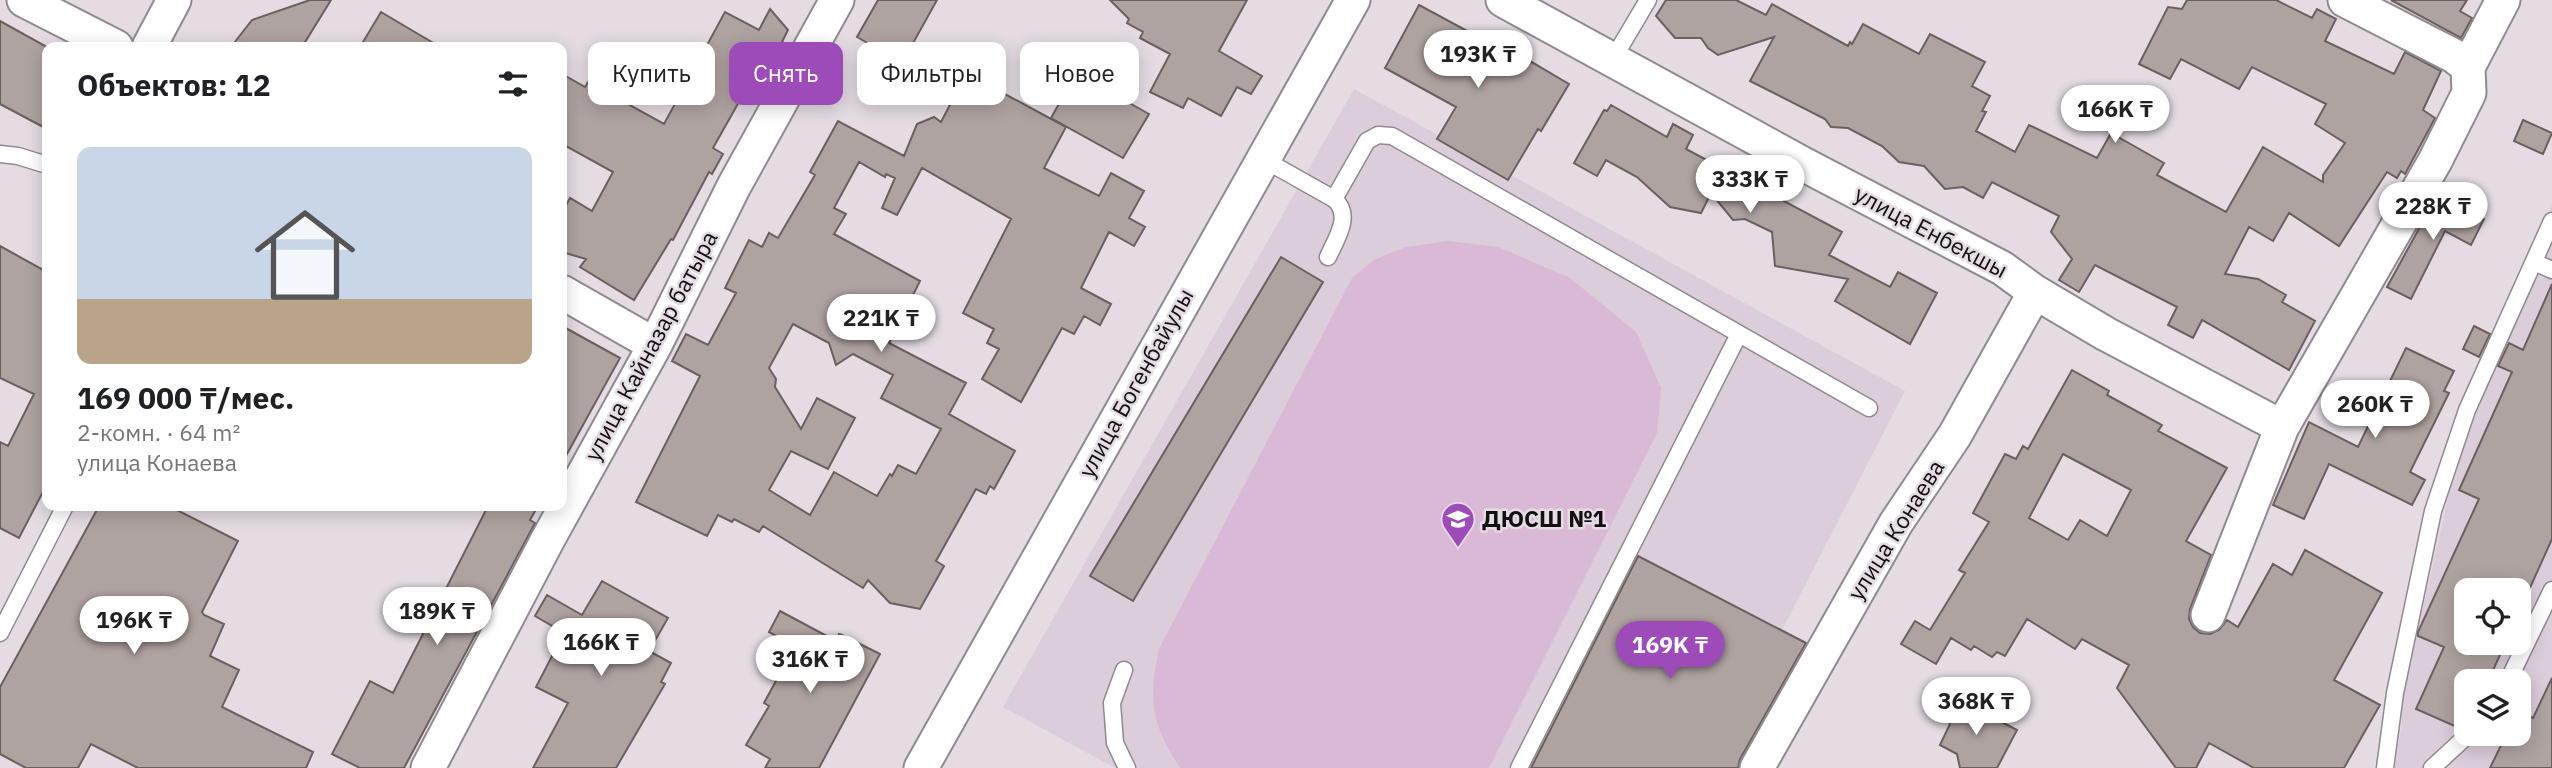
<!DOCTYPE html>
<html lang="ru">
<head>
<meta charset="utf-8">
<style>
  :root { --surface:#fff; --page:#f6f6f6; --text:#202124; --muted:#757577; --accent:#9e4bba }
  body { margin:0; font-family:"IBM Plex Sans",sans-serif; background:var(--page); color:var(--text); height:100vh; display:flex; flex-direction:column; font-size:26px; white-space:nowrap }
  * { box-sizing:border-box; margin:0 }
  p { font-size:23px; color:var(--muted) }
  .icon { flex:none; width:38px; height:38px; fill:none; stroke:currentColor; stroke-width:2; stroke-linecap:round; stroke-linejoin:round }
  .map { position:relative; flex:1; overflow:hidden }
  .side { position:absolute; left:42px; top:42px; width:525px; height:469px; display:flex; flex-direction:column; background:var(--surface); border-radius:14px; box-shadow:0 4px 18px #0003 }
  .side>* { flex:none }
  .banner { position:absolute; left:588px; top:42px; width:665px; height:63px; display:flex; gap:14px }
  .controls { position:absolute; left:2454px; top:578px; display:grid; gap:14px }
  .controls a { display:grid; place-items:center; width:77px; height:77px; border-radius:14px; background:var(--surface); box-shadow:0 4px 18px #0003; font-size:35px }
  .price { position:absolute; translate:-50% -60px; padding:0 16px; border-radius:24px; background:#fff; color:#222; font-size:23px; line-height:46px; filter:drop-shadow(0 2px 4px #0008) }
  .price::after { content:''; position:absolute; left:50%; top:42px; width:21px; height:16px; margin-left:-10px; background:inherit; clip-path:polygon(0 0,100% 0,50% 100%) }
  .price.current { background:var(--accent); color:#fff }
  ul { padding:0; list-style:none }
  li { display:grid; align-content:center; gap:14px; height:371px; padding:0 35px }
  li span { display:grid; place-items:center; height:217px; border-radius:14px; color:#555 }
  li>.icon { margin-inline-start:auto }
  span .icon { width:126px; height:126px; fill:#fffc; stroke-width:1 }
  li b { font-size:30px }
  h2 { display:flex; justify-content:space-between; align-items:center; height:84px; padding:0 35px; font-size:30px }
  .tag { padding:0 24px; border-radius:14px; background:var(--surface); box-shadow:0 4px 18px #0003; font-size:24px; line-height:63px }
  .tag.current { background:var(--accent); color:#fff }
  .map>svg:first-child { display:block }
  .built { fill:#dbcdda; fill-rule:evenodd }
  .green { fill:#d9b9d6 }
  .building { fill:#afa3a1; stroke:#6b605e; stroke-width:2; fill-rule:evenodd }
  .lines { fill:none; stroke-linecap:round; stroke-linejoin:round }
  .lane-casing { stroke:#918990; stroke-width:19 }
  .street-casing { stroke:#918990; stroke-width:37 }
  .lane { stroke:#fff; stroke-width:16 }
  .street { stroke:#fff; stroke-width:33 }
  .labels { text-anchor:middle; stroke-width:5; stroke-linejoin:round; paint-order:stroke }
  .street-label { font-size:23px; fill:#120f12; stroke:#e4dbe3 }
  .poi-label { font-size:23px; font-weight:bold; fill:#120f12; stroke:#e4dbe3; text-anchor:start }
</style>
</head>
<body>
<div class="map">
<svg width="2552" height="768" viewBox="0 0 2552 768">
  <rect width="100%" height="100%" fill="#e4dbe3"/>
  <!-- built -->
  <path class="built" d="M1354,89L1905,391L1711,768H1115L1003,707Z
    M2552,205V768H2395L2402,721V701L2461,440ZM2466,590H2518V642H2466ZM2466,681H2518V733H2466Z"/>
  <!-- green -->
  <path class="green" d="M1448,241L1498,247L1570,278L1636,332L1661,388L1657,433L1489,768H1180C1151,722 1148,702 1159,649L1352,278L1374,260L1406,247Z"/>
  <!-- building -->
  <path class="building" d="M310,0H331L302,47H231L252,20Z
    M878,0H937L902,63L857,37Z
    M1110,0H1247L1219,51L1262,76L1251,94L1237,87L1221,116L1188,98L1183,108L1150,92L1170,54L1140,38L1143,32L1127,23L1129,19Z
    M1666,0H1736L1766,15L1772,4L1848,46L1850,42L1852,44L1863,24L1919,54L1930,34L1985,62L1972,86L1990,96L1982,111L1986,112L1976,131L2015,152L2029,125L2097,158L2111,133L2164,163L2157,175L2226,212L2263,147L2323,182V175L2345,143L2315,124L2326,104L2252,67L2239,89L2181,59L2170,79L2139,64L2168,7L2182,9L2187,0H2276L2312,18L2317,9L2336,19L2325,41L2394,74L2405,52L2441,71L2423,110L2435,118L2405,174L2401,171L2397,178L2387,172L2339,246L2289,213L2273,241L2249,227L2225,274L2258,279L2286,295L2282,302L2315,321L2289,370L2202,320L2193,338L2168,325L2177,307L2095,265L2079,292L2059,280L2072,259L2051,232L2059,216L1992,182L1983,198L1963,187L1945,189L1924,166L1899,162L1882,146L1848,128L1831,127L1825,119L1750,81L1774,37L1718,55L1708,48L1701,38H1675L1656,16Z
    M2391,0H2467L2460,11L2472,18L2461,38Z
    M1419,5L1493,45L1496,41L1569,84L1541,131L1538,129L1508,180L1437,139L1456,107L1385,68Z
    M770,9L788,30L782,42L790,46L759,101L744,93L713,148L723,154L712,174L709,172L673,240L671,239L634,300L580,267L586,259L562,252V213L570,198L592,211L613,172L562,144V74L585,87L588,82L664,124L725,12L759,30Z
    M381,12L440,47H360Z
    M0,21L47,47V129L0,104Z
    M1076,73L1149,114L1123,158L1051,118Z
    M965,76L980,84L981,81L1066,127L1044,168L1099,196L1111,173L1144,191L1129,218L1145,227L1134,246L1109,232L1081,288L1111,304L1100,325L1084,316L1074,334L1062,328L1021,402L982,379L999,349L987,343L994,329L963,313L1011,219L922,168L897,215L882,208L895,178L886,174L885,177L859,162L834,208L846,214L834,234L920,281L889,343L966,383L949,414L1015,451L994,489L990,486L986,494L976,489L936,561L944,566L920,609L890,603L868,580L863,588L763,526L759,532L734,519L732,522L718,515L707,536L636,502L700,376L672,361L686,334L708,345L736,293L725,288L749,240L762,247L769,233L778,238L815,175L810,172L838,121L904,156L917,124L934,117L941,122ZM793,324L829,343L836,365L853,354L893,375L881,398L941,429L916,474L898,465L892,476L890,474L877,496L834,472L810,515L769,490L791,451L828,469L855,418L817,398L801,429L775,387L776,379L769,368Z
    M1611,105L1667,137L1673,124L1693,135L1686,149L1842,232L1829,255L1890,287L1898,272L1937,293L1910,344L1835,301L1848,279L1775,266L1772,232L1745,219L1733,220L1711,193L1701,213L1670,207L1637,177L1606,160L1597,176L1574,163L1604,110L1607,111Z
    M2523,120L2552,133L2543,154L2514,141Z
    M2438,194L2484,219L2471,245L2445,231L2411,299L2387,287Z
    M0,246L47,272V484L19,538L0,528V442L8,446L34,394L0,378Z
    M1281,257L1323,282L1133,601L1090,576Z
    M2552,284V539L2529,590H2466V642H2506L2488,681H2466V724L2459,728L2416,709L2444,647L2418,636V632L2479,499L2459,490L2512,372L2498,366L2509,343L2523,350Z
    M562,326L620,358L562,463Z
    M2474,326L2490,334L2479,357L2463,349Z
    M2406,348L2454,371L2444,391L2449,393L2410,472L2425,480L2412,505L2329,464L2304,519L2273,505L2309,422L2358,447Z
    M2072,370L2109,391L2107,395L2162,425L2158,431L2227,468L2186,541L2211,555L2190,609L2189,619L2193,627L2200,633L2210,634L2219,630L2227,620L2238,627L2273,564L2292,575L2305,550L2382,593L2334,680L2380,705L2344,768H2254L2209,743L2196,768H2176L2117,688L2129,665L2082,639L2075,649L2027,619L2005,656L1997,652L1992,657L1974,646L1971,650L1951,638L1936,664L1901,644L1915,621L1930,630L1965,573L1959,570L1989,522L1973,513L2005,454L2016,459L2023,446L2028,449ZM2063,454L2131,490L2107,536L2080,520L2068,540L2029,518Z
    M99,506H169L238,541L202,612L204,615L224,624L210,656L239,670L222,707L313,752L306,768H138L91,744L78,768H26L0,754V687Z
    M488,506H538L530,520L535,523L404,768H360L332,754L370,681L393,693Z
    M1638,556L1806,643L1740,759L1738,768H1531Z
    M602,581L668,618L649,651L671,663L661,682L665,684L616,768H533L568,703L536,687L564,633L535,616L547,595L582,615Z
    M780,611L836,641L839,634L842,635L880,654L819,768H765L770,759L746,745L769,706L764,703L795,646L769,632Z
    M2552,678V768H2490L2507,733H2518V711L2533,718Z
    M1953,697L2017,730L1997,768H1960L1957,754L1940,745L1950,724L1945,712Z"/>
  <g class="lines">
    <defs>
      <path id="lane" d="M1613,59L1648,0
        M0,154L18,156L47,165
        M1263,159L1334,199L1367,141L1378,135L1392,136L1869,408
        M1328,257C1336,239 1353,215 1334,199
        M2534,262L2552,270
        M0,633L65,506
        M1124,670L1112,703L1115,743L1127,768
        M2508,681L2552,590
        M1519,768L1739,334
        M2385,768L2395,693L2433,511L2467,410L2552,221
        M2432,768L2470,733"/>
      <path id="street" d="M24,0L116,47
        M1503,0L1803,164L2002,268L2035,292L2106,334L2282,427
        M2345,0L2454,56L2468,67
        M149,47L174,0
        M562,292L655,345
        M2208,615L2282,427L2435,161L2469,93L2468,67L2503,0
        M428,768L548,539L655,345L734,186L837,0
        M921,768L1353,0
        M1757,768L1896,523L1955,435L2035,292"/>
    </defs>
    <!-- lane casing -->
    <use href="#lane" class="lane-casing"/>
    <!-- street casing -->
    <use href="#street" class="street-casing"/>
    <!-- lane -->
    <use href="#lane" class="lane"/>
    <!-- street -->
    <use href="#street" class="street"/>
  </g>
  <!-- icons -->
  <defs>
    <symbol id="school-pin" viewBox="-11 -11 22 30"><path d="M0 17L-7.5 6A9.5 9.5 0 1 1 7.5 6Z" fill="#9e4bba" stroke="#e4dbe3"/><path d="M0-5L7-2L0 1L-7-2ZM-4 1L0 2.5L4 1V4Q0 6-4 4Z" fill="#fff"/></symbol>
  </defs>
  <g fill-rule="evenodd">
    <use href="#school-pin" x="1439" y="500" width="38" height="52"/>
  </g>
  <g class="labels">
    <!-- street labels -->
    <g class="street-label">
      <text transform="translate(1931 232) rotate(28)" y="8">улица Енбекшы</text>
      <text transform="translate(651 346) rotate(-62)" y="8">улица Кайназар батыра</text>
      <text transform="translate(1136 383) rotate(-61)" y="8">улица Богенбайулы</text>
      <text transform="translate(1896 530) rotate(-58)" y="8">улица Конаева</text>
    </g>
    <!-- poi labels -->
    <g class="poi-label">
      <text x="1482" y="527">ДЮСШ №1</text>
    </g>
  </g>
</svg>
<div class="controls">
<a><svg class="icon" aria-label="locate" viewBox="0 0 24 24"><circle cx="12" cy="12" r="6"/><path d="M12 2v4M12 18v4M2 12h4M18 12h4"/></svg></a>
<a><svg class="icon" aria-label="layers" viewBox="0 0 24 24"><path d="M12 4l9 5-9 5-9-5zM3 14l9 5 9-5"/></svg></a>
</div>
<b class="price" style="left:1478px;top:90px">193K ₸</b>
<b class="price" style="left:2115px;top:145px">166K ₸</b>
<b class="price" style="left:1750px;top:215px">333K ₸</b>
<b class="price" style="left:2433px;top:242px">228K ₸</b>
<b class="price" style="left:881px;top:354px">221K ₸</b>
<b class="price" style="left:2375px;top:440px">260K ₸</b>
<b class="price" style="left:437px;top:647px">189K ₸</b>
<b class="price" style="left:134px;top:656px">196K ₸</b>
<b class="price" style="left:601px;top:678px">166K ₸</b>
<b class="price current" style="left:1670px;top:681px">169K ₸</b>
<b class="price" style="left:810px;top:695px">316K ₸</b>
<b class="price" style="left:1976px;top:737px">368K ₸</b>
<div class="banner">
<a class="tag">Купить</a>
<a class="tag current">Снять</a>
<a class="tag">Фильтры</a>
<a class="tag">Новое</a>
</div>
<section class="side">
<h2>Объектов: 12<svg class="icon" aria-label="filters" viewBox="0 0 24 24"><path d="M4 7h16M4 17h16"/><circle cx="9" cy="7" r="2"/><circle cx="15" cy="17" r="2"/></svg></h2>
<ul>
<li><span style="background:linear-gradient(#c9d6e8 70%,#b9a48a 0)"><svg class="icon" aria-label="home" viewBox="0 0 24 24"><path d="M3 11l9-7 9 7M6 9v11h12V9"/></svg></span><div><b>169 000 ₸/мес.</b><p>2-комн. · 64 m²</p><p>улица Конаева</p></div></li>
</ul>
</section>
</div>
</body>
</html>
